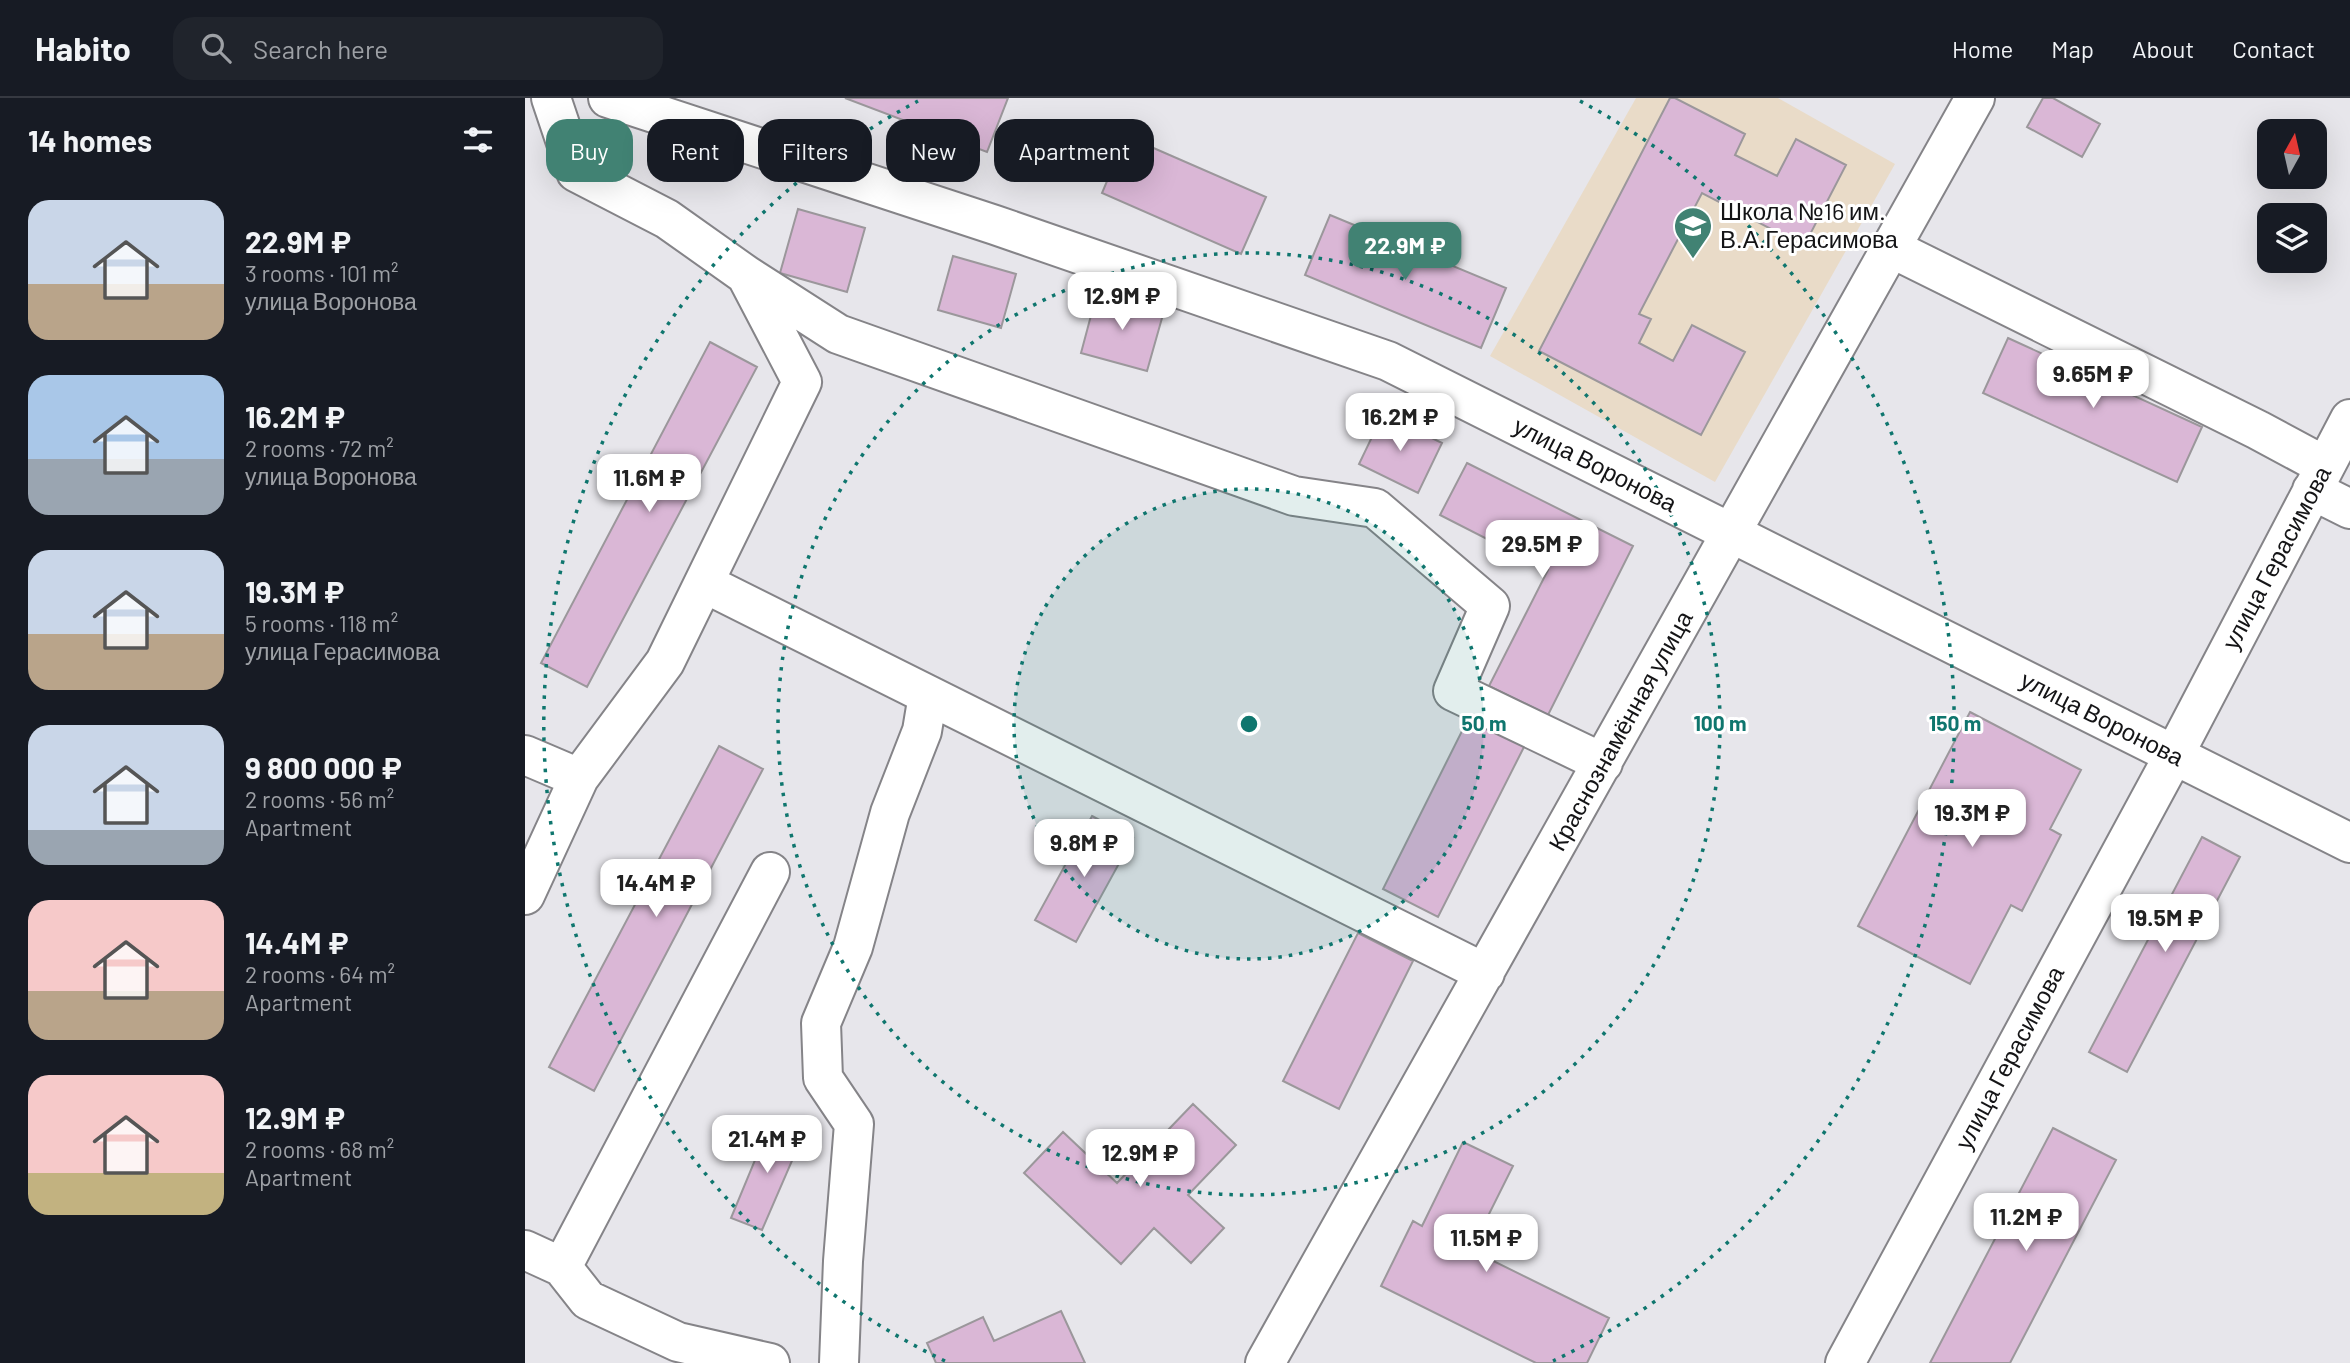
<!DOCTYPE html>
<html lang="en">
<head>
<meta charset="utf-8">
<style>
  :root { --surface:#171b24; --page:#20242c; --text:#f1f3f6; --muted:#9ea1a6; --line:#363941; --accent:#418273 }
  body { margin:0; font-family:Barlow,sans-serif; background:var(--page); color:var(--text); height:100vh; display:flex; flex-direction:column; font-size:26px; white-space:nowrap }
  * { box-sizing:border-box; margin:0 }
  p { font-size:23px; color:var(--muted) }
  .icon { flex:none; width:38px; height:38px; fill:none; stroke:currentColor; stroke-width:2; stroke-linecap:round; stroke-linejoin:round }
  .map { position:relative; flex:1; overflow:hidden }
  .side { display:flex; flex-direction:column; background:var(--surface); width:525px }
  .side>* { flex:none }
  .guide { position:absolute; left:21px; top:21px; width:665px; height:63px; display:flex; gap:14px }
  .needle { width:46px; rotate:8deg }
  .fabs { position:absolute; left:1732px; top:21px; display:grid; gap:14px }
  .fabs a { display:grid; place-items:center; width:70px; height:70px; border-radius:14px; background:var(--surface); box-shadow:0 7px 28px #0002; font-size:35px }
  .price { position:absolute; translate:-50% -60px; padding:0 16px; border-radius:14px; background:#fff; color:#222; font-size:23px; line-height:46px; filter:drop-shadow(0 2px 4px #0008) }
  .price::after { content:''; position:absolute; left:50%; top:42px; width:21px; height:16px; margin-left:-10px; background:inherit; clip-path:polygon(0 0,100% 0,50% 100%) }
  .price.selected { background:var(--accent); color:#fff }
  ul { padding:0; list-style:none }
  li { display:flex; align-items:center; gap:21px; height:175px; padding:0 28px }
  li span { display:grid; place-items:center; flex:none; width:196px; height:140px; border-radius:21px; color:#555 }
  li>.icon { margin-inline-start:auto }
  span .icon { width:84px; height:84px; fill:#fffc; stroke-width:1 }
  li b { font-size:30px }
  h2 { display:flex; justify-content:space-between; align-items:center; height:84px; padding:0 28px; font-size:30px }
  .chip { padding:0 24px; border-radius:21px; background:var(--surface); box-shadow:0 7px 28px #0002; font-size:24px; line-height:63px }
  .chip.selected { background:var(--accent); color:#fff }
  header { display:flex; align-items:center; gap:42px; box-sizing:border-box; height:98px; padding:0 35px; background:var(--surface); border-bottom:2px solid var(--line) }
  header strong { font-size:33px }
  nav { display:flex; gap:38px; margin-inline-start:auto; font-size:24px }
  .search { width:490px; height:63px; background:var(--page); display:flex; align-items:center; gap:18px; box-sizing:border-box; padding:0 24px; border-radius:21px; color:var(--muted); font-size:26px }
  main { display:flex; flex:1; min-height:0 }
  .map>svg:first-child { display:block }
  .education { fill:#e9dbc8 }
  .building { fill:#dab7d6; stroke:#9b979b; stroke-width:2 }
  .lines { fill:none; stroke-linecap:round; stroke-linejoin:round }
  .minor-casing { stroke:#858488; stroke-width:42 }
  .minor { stroke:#fff; stroke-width:38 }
  .ring { fill:none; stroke:#0f766e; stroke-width:3.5; stroke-dasharray:3.5 7 }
  .labels { text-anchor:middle; stroke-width:6; stroke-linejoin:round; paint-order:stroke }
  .poi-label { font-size:24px; fill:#141416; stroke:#fff; text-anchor:start }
  .street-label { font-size:24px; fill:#141416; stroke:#fff }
  .centre { fill:#0f766e; stroke:#fff; stroke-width:3.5 }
  .ring-label { font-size:21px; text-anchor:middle; font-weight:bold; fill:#0f766e; stroke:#fff; stroke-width:6; stroke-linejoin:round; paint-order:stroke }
</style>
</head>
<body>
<header>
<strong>Habito</strong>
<div class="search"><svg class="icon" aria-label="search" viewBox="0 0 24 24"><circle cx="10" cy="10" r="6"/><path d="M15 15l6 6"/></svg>Search here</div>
<nav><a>Home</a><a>Map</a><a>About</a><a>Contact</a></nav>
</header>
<main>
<section class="side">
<h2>14 homes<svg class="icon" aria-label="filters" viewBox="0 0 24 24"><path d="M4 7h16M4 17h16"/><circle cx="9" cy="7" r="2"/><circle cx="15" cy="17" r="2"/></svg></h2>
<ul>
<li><span style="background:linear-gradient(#c9d6e8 60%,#b9a48a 0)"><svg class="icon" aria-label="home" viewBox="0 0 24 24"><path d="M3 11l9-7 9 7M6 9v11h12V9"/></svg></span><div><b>22.9M ₽</b><p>3 rooms · 101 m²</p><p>улица Воронова</p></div></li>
<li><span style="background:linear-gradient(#a9c7e8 60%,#9aa5b1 0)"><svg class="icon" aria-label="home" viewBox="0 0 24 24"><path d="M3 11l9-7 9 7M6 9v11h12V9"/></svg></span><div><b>16.2M ₽</b><p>2 rooms · 72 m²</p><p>улица Воронова</p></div></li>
<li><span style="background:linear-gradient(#c9d6e8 60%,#b9a48a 0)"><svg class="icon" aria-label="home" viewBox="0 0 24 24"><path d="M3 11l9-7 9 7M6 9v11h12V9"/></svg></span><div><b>19.3M ₽</b><p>5 rooms · 118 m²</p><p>улица Герасимова</p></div></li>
<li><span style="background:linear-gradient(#c9d6e8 75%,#9aa5b1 0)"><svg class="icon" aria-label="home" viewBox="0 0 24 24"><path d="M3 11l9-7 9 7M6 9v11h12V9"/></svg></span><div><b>9 800 000 ₽</b><p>2 rooms · 56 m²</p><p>Apartment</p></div></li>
<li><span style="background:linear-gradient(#f6c9c9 65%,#b9a48a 0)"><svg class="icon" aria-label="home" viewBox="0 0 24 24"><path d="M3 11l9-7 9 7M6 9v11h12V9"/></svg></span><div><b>14.4M ₽</b><p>2 rooms · 64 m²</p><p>Apartment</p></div></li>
<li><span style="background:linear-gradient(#f6c9c9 70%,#c2b280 0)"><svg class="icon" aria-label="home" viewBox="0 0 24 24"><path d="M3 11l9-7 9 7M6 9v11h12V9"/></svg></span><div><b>12.9M ₽</b><p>2 rooms · 68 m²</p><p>Apartment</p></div></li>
</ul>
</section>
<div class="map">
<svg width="1825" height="1265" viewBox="0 0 1825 1265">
  <rect width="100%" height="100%" fill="#e7e6eb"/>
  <!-- education -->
  <path class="education" d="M1111,0H1253L1370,66L1190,384L965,258Z"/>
  <!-- building -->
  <path class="building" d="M320,0H483L462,54Z
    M1145,0H1150L1220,36L1210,57L1252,78L1271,41L1321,67L1279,148L1177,95L1114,216L1126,221L1114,245L1148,263L1167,227L1220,254L1176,337L1014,253Z
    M1518,0H1528L1575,26L1557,59L1502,29Z
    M601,38L741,99L716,156L577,95Z
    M273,111L340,130L322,194L255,175Z
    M805,117L981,190L956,250L780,177Z
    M428,158L491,176L476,230L413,212Z
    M572,195L639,213L622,273L556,255Z
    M1483,240L1677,329L1652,384L1458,295Z
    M185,244L232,269L62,589L16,565Z
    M858,316L917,345L893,395L834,366Z
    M942,365L1108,448L1023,617L964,588L1023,472L915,417Z
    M1445,614L1556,672L1525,731L1536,737L1497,813L1486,807L1445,886L1333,828Z
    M944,619L1000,647L913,819L858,791Z
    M194,648L238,671L69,993L24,969Z
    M567,718L608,740L551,844L510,822Z
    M1677,739L1715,759L1602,974L1564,954Z
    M833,835L888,863L814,1011L758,983Z
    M668,1006L711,1047L663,1097L699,1130L666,1165L629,1130L596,1166L499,1075L538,1034L592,1085Z
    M247,1021L279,1035L237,1132L206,1120Z
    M1528,1030L1591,1062L1485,1265H1405Z
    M938,1044L988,1068L946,1152L1084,1220L1062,1265H1011L856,1188L888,1123L897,1128Z
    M536,1213L560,1265H411L402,1245L458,1219L469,1243Z"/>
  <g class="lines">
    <defs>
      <path id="minor" d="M83,0L470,127L863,263L1825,745
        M1366,150L1733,332L1800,368
        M221,177L313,236L769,398L850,410L965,508L928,593L1078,665
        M1787,392L1825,411
        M179,485L960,875
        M0,657L54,680L140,564L277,284L221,177L142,121L51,74L26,0
        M0,797L54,680
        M0,1152L37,1169L245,774
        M37,1169L63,1202L153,1244L245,1265
        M314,1265L318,1163L329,1026L298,980L296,925L328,849L365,715L397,633L403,597
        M740,1265L1450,0
        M1320,1265L1649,657L1825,321"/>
    </defs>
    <!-- minor casing -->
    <use href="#minor" class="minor-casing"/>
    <!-- minor -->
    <use href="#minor" class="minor"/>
  </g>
  <!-- distance rings -->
  <circle cx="724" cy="626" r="235" fill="#0f766e" fill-opacity=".12"/>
  <g class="ring">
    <circle cx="724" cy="626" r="235"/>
    <circle cx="724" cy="626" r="471"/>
    <path d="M420 1263A706 706 0 0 1 393 3M1055 3A706 706 0 0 1 1028 1263"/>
  </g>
  <!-- icons -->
  <defs>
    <symbol id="school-pin" viewBox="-11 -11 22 30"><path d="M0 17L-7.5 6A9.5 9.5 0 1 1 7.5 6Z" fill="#418273" stroke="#fff"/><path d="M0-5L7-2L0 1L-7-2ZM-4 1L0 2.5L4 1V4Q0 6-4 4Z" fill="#fff"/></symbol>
  </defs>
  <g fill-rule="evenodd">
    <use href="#school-pin" x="1146" y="106" width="44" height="60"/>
  </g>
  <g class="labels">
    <!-- poi labels -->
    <g class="poi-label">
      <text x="1195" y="122">Школа №16 им.<tspan x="1195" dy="28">В.А.Герасимова</tspan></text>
    </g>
    <!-- street labels -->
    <g class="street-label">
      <text transform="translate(1070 367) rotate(27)" y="8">улица Воронова</text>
      <text transform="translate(1752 460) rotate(-62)" y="8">улица Герасимова</text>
      <text transform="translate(1577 621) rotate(27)" y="8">улица Воронова</text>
      <text transform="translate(1096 633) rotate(-61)" y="8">Краснознамённая улица</text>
      <text transform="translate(1485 960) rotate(-62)" y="8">улица Герасимова</text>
    </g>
  </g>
  <circle cx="724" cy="626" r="10" class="centre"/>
  <g class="ring-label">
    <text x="959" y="633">50 m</text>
    <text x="1195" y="633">100 m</text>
    <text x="1430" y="633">150 m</text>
  </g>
</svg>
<div class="fabs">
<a><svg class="needle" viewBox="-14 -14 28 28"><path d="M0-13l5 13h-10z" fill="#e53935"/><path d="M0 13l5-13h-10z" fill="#9ea1a6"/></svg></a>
<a><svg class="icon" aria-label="layers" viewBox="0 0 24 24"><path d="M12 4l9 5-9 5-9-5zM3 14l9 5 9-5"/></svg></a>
</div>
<b class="price selected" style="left:880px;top:184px">22.9M ₽</b>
<b class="price" style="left:597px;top:234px">12.9M ₽</b>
<b class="price" style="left:1568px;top:312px">9.65M ₽</b>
<b class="price" style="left:875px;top:355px">16.2M ₽</b>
<b class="price" style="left:124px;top:416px">11.6M ₽</b>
<b class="price" style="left:1017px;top:482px">29.5M ₽</b>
<b class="price" style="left:1447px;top:751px">19.3M ₽</b>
<b class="price" style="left:559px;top:781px">9.8M ₽</b>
<b class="price" style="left:131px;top:821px">14.4M ₽</b>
<b class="price" style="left:1640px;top:856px">19.5M ₽</b>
<b class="price" style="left:242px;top:1077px">21.4M ₽</b>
<b class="price" style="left:615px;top:1091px">12.9M ₽</b>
<b class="price" style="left:1501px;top:1155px">11.2M ₽</b>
<b class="price" style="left:961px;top:1176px">11.5M ₽</b>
<div class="guide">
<a class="chip selected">Buy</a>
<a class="chip">Rent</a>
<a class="chip">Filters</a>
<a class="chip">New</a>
<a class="chip">Apartment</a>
</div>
</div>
</main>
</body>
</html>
